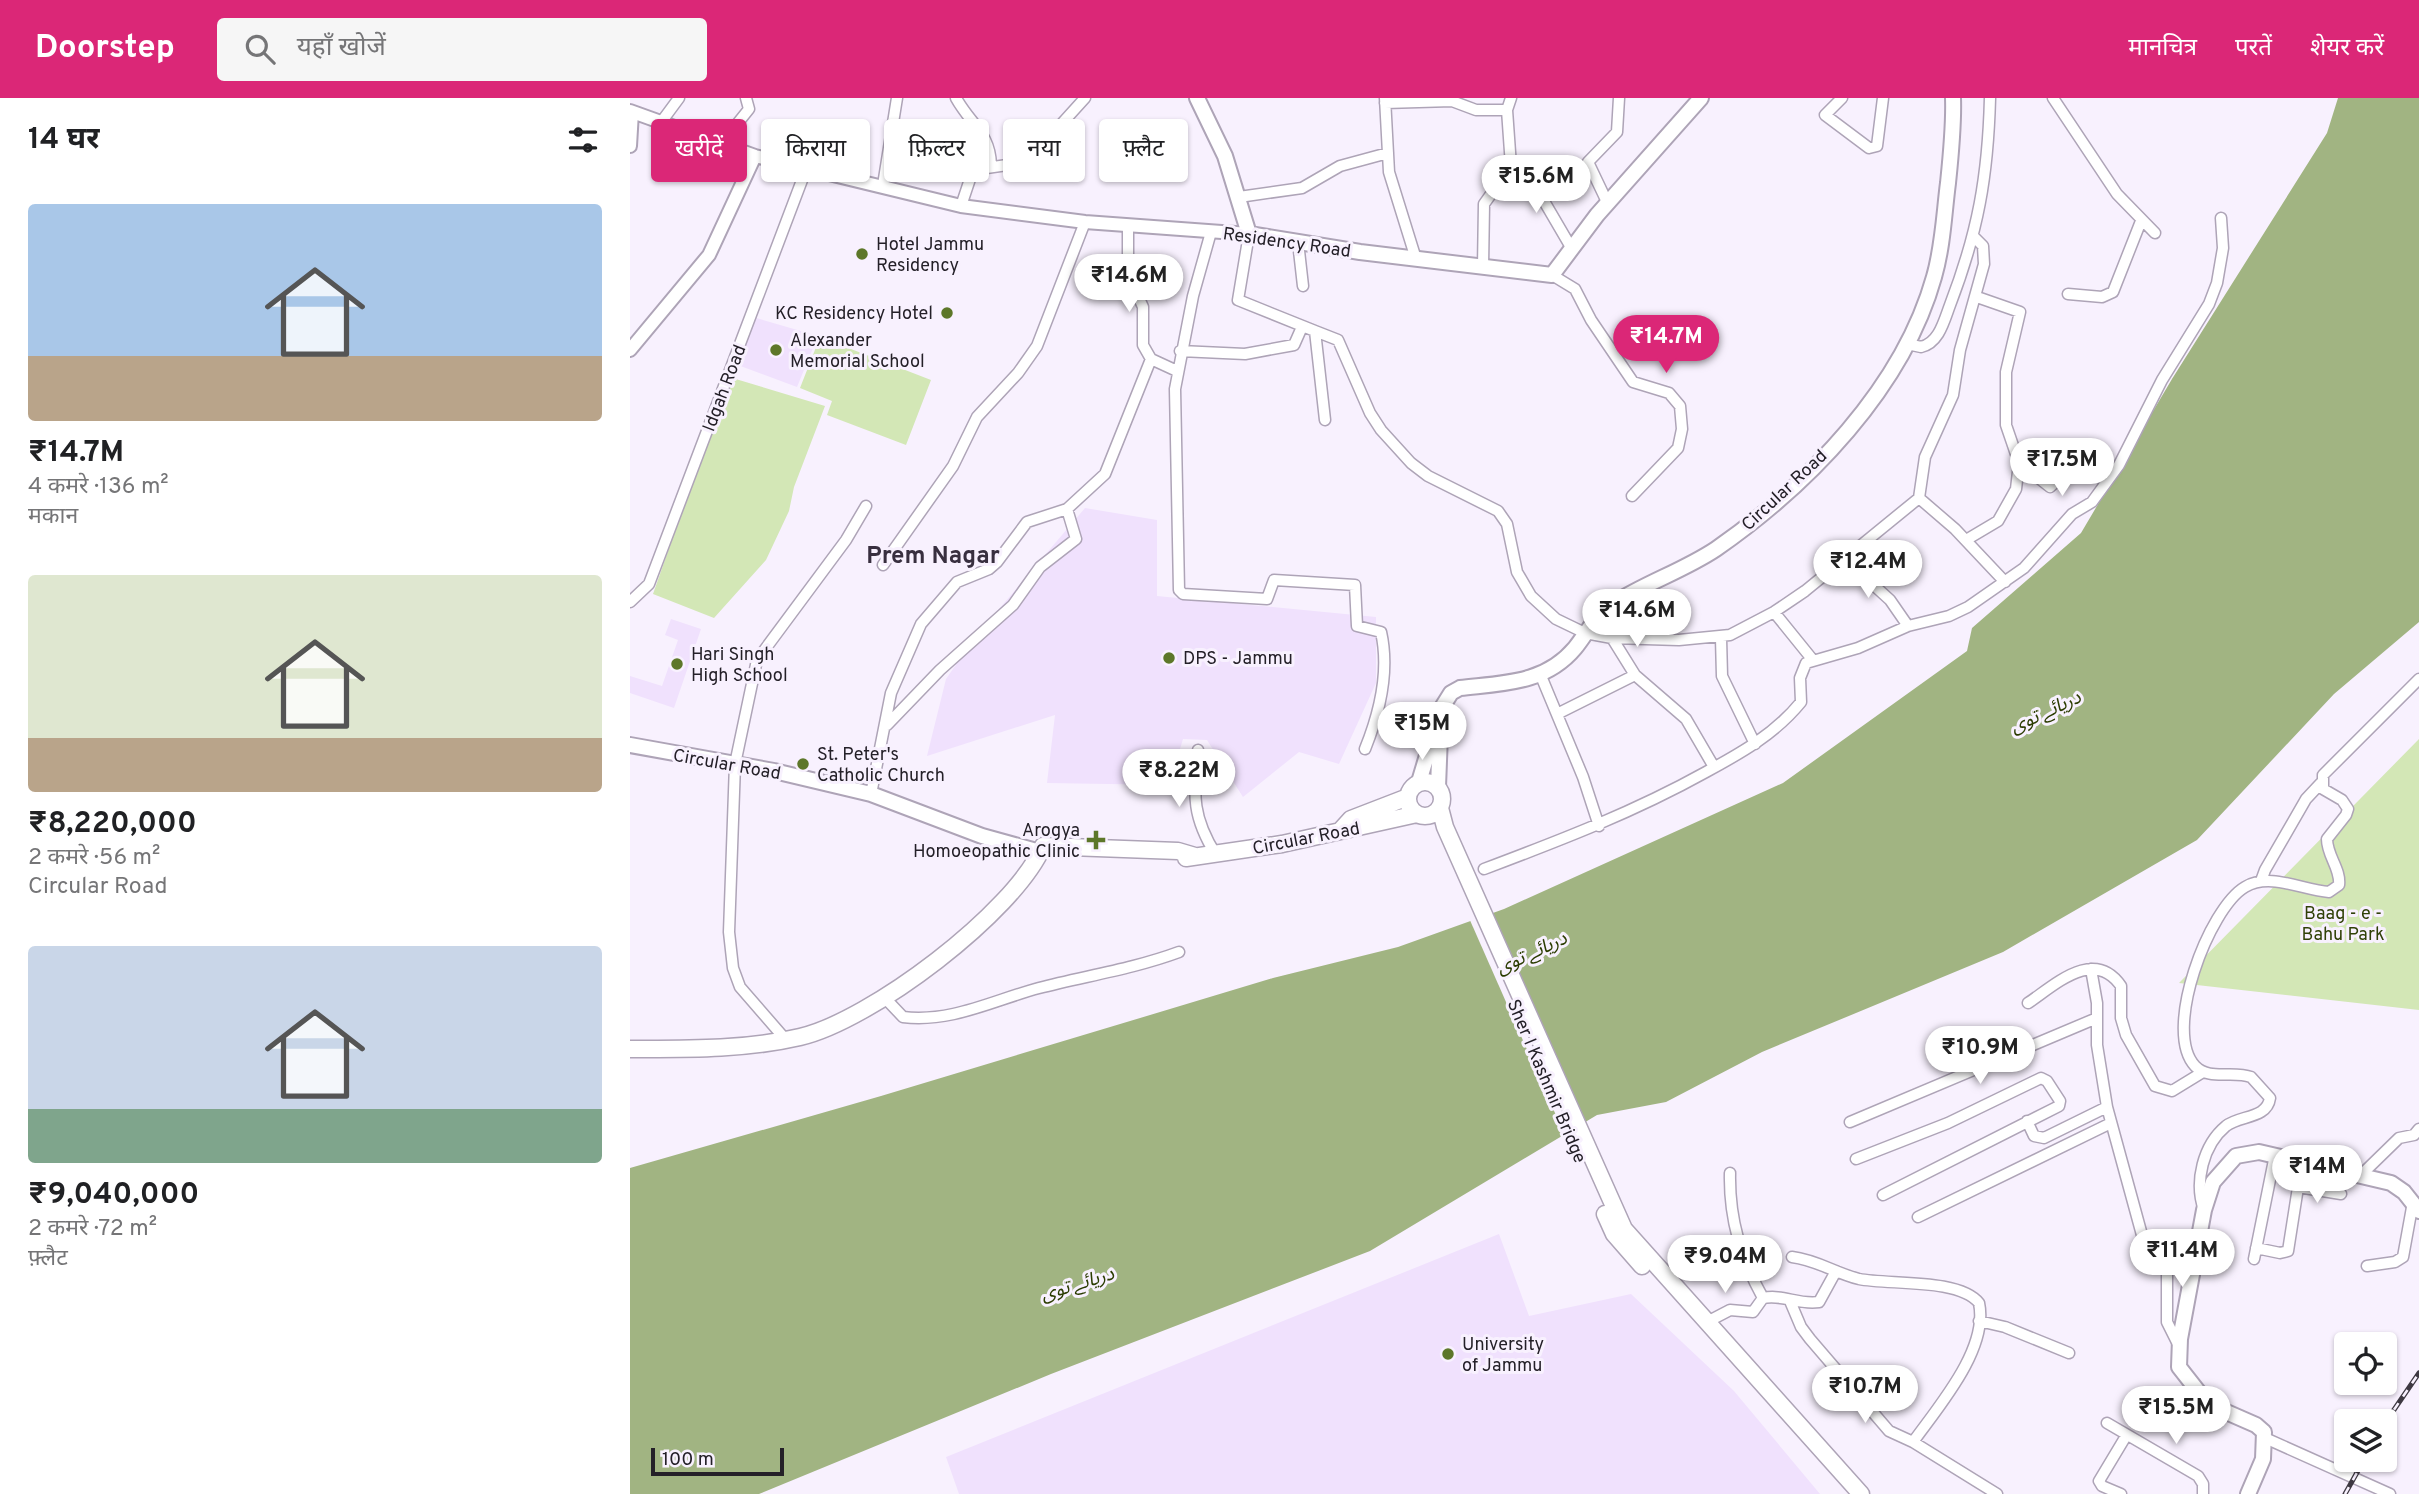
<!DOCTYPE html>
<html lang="hi">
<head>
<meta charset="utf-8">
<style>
  :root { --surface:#fff; --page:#f6f6f6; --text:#202124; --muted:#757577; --accent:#db2777 }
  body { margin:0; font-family:Overpass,"Noto Sans Arabic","Noto Sans Devanagari",sans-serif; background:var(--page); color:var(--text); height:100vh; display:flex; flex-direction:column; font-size:26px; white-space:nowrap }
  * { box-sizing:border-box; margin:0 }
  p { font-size:23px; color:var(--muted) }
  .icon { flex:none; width:38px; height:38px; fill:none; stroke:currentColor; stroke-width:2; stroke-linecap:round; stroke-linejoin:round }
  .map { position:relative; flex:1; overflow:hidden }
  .side { display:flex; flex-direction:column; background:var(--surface); width:630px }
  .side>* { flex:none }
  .banner { position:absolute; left:21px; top:21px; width:665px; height:63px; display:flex; gap:14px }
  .tools { position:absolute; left:1704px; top:1234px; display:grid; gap:14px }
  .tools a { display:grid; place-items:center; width:63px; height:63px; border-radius:7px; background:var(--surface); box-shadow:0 2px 5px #0004; font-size:35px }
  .scale { position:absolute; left:21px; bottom:18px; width:133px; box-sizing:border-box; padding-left:7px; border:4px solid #242028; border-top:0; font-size:19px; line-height:24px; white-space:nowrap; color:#242028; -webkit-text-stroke:5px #f8f1fe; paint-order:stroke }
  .price { position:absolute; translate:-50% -60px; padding:0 16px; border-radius:24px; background:#fff; color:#222; font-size:23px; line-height:46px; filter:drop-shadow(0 2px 4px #0008) }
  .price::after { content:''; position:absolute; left:50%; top:42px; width:21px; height:16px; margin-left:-10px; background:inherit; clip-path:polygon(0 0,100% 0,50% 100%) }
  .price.on { background:var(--accent); color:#fff }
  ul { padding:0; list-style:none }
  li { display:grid; align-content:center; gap:14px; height:371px; padding:0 28px }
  li span { display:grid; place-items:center; height:217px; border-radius:7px; color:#555 }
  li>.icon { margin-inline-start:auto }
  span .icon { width:126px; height:126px; fill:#fffc; stroke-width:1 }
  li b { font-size:30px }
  h2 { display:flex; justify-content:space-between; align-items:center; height:84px; padding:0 28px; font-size:30px }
  .pill { padding:0 24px; border-radius:7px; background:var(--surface); box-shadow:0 2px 5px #0004; font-size:24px; line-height:63px }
  .pill.on { background:var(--accent); color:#fff }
  header { display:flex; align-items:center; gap:42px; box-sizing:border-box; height:98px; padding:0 35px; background:var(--accent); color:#fff }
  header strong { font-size:33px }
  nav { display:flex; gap:38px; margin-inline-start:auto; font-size:24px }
  .search { width:490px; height:63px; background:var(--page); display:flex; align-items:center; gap:18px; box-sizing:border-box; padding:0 24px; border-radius:7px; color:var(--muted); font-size:26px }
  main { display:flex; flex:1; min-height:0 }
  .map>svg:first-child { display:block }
  .built { fill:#f0e1fd }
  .green { fill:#d3e7b6 }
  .water { fill:#a1b482 }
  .pier { fill:#f8f1fe }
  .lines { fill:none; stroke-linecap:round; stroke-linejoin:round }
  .minor-casing { stroke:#aea4b7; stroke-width:13 }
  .tertiary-casing { stroke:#aea4b7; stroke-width:16 }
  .secondary-casing { stroke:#aea4b7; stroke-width:18 }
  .primary-casing { stroke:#aea4b7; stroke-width:19 }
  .minor { stroke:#fff; stroke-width:10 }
  .tertiary { stroke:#fff; stroke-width:12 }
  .secondary { stroke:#fff; stroke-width:14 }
  .primary { stroke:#fff; stroke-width:16 }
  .rail-casing { stroke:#3e3942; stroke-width:5 }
  .rail { stroke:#f8f1fe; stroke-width:2.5; stroke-dasharray:8; stroke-linecap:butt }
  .poi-dot { fill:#5d7729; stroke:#f8f1fe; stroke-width:2.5 }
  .labels { text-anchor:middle; stroke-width:6; stroke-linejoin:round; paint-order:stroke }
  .street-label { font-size:18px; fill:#242028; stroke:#f8f1fe }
  .poi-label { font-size:18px; fill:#242028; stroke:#f8f1fe; text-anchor:start }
  .park-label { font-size:18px; fill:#304107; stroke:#f8f1fe }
  .water-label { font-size:19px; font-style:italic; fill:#2b3c01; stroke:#f8f1fe }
  .district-label { font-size:24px; font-weight:bold; fill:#382f3f; stroke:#f8f1fe }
</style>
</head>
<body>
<header>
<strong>Doorstep</strong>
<div class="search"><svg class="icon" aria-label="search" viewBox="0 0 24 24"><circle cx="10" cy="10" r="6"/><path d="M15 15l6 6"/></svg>यहाँ खोजें</div>
<nav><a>मानचित्र</a><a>परतें</a><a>शेयर करें</a></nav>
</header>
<main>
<section class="side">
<h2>14 घर<svg class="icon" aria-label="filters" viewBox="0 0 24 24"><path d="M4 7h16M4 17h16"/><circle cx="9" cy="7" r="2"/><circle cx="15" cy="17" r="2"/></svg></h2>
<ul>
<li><span style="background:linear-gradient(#a9c7e8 70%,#b9a48a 0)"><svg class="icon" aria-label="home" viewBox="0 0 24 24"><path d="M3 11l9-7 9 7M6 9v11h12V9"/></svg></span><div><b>₹14.7M</b><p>4 कमरे · 136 m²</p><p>मकान</p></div></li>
<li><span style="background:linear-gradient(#dfe7d0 75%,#b9a48a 0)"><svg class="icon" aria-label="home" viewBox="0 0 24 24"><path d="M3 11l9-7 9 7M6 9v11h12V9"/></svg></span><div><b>₹8,220,000</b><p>2 कमरे · 56 m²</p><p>Circular Road</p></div></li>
<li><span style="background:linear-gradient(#c9d6e8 75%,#7fa58c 0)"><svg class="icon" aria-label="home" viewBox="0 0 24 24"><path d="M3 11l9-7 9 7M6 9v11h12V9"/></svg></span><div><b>₹9,040,000</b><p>2 कमरे · 72 m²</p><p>फ़्लैट</p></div></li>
</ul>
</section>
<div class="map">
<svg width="1789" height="1396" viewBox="0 0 1789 1396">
  <rect width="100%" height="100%" fill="#f8f1fe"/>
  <!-- built -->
  <path class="built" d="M123,219L188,238L167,289L105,266Z
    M455,410L527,422V498L746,519V585L709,666L669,654L613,699L577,642L553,641L539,687L417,685L425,617L297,658L316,581L346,538Z
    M41,521L71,531L44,610L0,595V578L32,588L48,542L35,537Z
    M869,1136L899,1218L1001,1196L1104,1293L1190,1396H329L316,1359Z"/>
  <!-- green -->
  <path class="green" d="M190,239L301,282L276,347L197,317L202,303L170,290Z
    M99,279L195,308L164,389L159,413L136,462L84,520L23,496Z
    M1789,641V912L1549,885Z"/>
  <!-- water -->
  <path class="water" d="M1708,0H1789V524L1704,596L1567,742L1373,854L1132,954L1036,1004L967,1017L740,1153L421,1276L129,1396H0V1070L251,998L643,880L768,849L874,811L1153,685L1337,553L1342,530L1451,435L1542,281L1697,35Z"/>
  <!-- pier -->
  <path class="pier" d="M860,812L955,1028L936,1040L839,820Z"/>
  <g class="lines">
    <defs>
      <path id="minor" d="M326,0C341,27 360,35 361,67
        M755,0L759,74L786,161
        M1212,0L1195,17L1239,50L1247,48L1253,0
        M1423,0L1487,96L1525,135
        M755,5L822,3L846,12H877
        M32,23L49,0
        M91,46L119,11L116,0
        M881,68L897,74L942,151
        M253,87L267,0
        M609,99L672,90L710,68L758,55
        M978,106L958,64L987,34L989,0
        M331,108L343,72L397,64L455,0
        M498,127V176L513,209V247L521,261L547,273
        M581,134L563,198L545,291L549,492L553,496L637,501L644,482L725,487L727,528L751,534C760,574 750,614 735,651
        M619,136L608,202L685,233
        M668,144L673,188
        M853,169L854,106L881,68L877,12L881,0
        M922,177L945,191L961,222L1003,284L1039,295L1050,308L1052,331L1048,350L1002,398
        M1438,196L1472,199L1483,194L1511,123
        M1277,246L1291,249C1309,245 1314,223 1320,207C1348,134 1358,78 1360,0
        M550,253L615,256L664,247L672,229
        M695,322L685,233L708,242L740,315L751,332L781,365L798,378L868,413L877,426L887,474L901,498L926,521L955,535L982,540L1049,542L1100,537L1144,514L1175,493L1289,400L1295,359L1323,297L1330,252L1354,166L1353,148L1344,139
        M1389,373L1406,378L1420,389L1457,354
        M1289,400L1325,431L1375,484
        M1336,442L1368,423L1386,391L1389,365L1376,327V274L1390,214L1347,199
        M1215,461L1260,502L1278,528
        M253,467L323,368L347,319L388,275L407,248L455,124
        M0,504L19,486L177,69
        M1144,514L1182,561
        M982,540L1005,577L1056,621L1084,669
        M1091,540L1092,578L1125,646
        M911,578L953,679L969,728
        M927,616L1005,577
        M257,627L310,572L383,507L410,469L446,441L437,411
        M568,652C564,697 561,717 586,757
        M241,696L261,595L291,526L327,484L359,471L367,464L397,424L437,411L475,376L521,261
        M854,771C931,742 1004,714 1076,674C1111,655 1145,636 1171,604L1170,580L1176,565L1228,550L1278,528L1319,518L1338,509L1394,470L1442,416L1462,404L1489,367L1532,282L1579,206L1587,185L1593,150L1591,120
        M1631,783L1635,772L1676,701L1691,685
        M1461,871L1467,905V947L1477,1009L1515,1148L1533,1159L1537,1166V1224L1549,1248
        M254,899L273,919C321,925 364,902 409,890C455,878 503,871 549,854
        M1398,905C1425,887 1464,849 1491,888V920L1496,937L1525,988L1542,993L1573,974
        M156,942L110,889L103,870L99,834L105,666L127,562L216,442L236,408
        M1397,1023L1404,1038L1414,1040L1477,1009
        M1220,1024L1467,920
        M1226,1061L1318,1025L1411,980L1417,983L1430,1003L1429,1008L1253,1097
        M1100,1075C1099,1121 1111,1160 1133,1200C1154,1196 1167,1207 1189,1204L1206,1173
        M1730,1078L1769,1040L1784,1037L1789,1031
        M1668,1089L1711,1096
        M1574,1112C1564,1084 1573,1047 1596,1028C1610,1017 1637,1021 1640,1000L1621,979C1603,972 1579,983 1565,968C1532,933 1579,810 1615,789C1640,774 1672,792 1699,794L1709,787C1711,771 1697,758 1697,741L1716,717L1718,711L1712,702L1693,691V677L1789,581
        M1288,1119L1481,1025
        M1626,1150L1650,1155L1658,1153L1672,1064
        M1162,1159C1187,1162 1205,1175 1229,1181C1258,1187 1329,1180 1349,1205C1359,1251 1308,1309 1283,1344
        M1624,1161L1645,1057
        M1737,1168L1765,1164L1773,1159L1783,1104
        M1160,1203L1171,1229L1180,1241L1259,1333L1283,1344L1367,1396
        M1349,1223L1375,1229L1439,1255
        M1077,1224L1100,1212L1123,1214L1133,1200
        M1477,1325L1568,1378L1573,1386V1396
        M1635,1340L1760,1396
        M1491,1396L1472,1388L1469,1383L1496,1338"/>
      <path id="tertiary" d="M0,13L125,58L331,108L455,124L619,136
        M0,48L2,14
        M0,252L79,157L125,58"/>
      <path id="secondary" d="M567,0L595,58L619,136L730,154L922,177L967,117L1071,0
        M0,647L144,673L241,696L352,738L410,754
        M789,684L801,644L808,633
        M808,689L811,611L821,595L830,590C873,585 915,586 945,550C958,534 965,517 983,506C1015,485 1053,473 1086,451C1178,387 1273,290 1304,179C1313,148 1314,116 1318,85C1321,56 1324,28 1323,0
        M1618,1396L1633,1361L1634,1334L1626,1327L1578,1306L1549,1269L1550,1241L1574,1112L1583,1084L1606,1058L1629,1054L1761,1085L1774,1094L1789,1113"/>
      <path id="primary" d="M778 701a17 17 0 1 1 34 0a17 17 0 1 1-34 0Z
        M810,710L815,729L994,1131L1231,1396
        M711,732L721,721L778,699
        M556,760L652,746L787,716
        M0,951C57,951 114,952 170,939C240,923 384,815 413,748L548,753L565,758
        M975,1116L984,1136L1012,1168"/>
    </defs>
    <!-- minor casing -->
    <use href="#minor" class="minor-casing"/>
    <!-- tertiary casing -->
    <use href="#tertiary" class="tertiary-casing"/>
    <!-- secondary casing -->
    <use href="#secondary" class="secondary-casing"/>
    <!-- primary casing -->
    <use href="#primary" class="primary-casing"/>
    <!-- minor -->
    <use href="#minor" class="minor"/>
    <!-- tertiary -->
    <use href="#tertiary" class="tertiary"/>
    <!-- secondary -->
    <use href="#secondary" class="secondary"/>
    <!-- primary -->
    <use href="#primary" class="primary"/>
    <defs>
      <path id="rail" d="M1755,1325L1789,1275
        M1715,1396L1734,1362"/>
    </defs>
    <!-- rail casing -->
    <use href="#rail" class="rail-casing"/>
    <!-- rail -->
    <use href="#rail" class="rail"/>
  </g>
  <!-- markers -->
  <g class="poi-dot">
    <circle cx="232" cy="156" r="7"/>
    <circle cx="317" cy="215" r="7"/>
    <circle cx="146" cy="252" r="7"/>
    <circle cx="539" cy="560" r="7"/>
    <circle cx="47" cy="566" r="7"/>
    <circle cx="173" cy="666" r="7"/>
    <path d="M462.5 731.5h7v7h7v7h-7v7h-7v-7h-7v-7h7z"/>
    <circle cx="818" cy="1256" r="7"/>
  </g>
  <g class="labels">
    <!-- street labels -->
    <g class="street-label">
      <text transform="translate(657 144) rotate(8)" y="6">Residency Road</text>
      <text transform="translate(94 290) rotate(-69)" y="6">Idgah Road</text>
      <text transform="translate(1154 392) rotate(-43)" y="6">Circular Road</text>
      <text transform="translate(97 666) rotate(10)" y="6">Circular Road</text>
      <text transform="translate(676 740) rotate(-11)" y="6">Circular Road</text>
      <text transform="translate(917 983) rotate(67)" y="6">Sher I Kashmir Bridge</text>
    </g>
    <!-- poi labels -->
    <g class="poi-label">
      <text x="246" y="152">Hotel Jammu<tspan x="246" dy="21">Residency</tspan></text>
      <text x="303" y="221" text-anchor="end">KC Residency Hotel</text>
      <text x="160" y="248">Alexander<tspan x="160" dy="21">Memorial School</tspan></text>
      <text x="61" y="562">Hari Singh<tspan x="61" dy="21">High School</tspan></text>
      <text x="553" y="566">DPS - Jammu</text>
      <text x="187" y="662">St. Peter's<tspan x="187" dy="21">Catholic Church</tspan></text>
      <text x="450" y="738" text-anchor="end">Arogya<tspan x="450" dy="21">Homoeopathic Clinic</tspan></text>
      <text x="832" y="1252">University<tspan x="832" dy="21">of Jammu</tspan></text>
    </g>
    <!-- park labels -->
    <g class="park-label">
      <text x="1713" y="821">Baag - e -<tspan x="1713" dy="21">Bahu Park</tspan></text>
    </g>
    <!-- water labels -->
    <g class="water-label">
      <text transform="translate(1415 613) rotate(-25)" y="7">دریائے توی</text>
      <text transform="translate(901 854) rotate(-25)" y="7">دریائے توی</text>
      <text transform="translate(447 1185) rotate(-17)" y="7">دریائے توی</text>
    </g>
    <!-- district labels -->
    <g class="district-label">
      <text x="303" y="465">Prem Nagar</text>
    </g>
  </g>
</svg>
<div class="tools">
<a><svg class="icon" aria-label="locate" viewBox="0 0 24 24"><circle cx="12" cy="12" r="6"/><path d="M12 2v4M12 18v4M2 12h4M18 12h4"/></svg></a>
<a><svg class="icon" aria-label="layers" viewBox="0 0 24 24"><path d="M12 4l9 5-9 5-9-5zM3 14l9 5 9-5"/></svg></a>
</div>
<div class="scale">100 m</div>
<b class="price" style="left:906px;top:117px">₹15.6M</b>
<b class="price" style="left:499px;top:216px">₹14.6M</b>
<b class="price on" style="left:1036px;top:277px">₹14.7M</b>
<b class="price" style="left:1432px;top:400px">₹17.5M</b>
<b class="price" style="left:1238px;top:502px">₹12.4M</b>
<b class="price" style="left:1007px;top:551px">₹14.6M</b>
<b class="price" style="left:792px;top:664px">₹15M</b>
<b class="price" style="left:549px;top:711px">₹8.22M</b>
<b class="price" style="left:1350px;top:988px">₹10.9M</b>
<b class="price" style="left:1687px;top:1107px">₹14M</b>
<b class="price" style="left:1552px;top:1191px">₹11.4M</b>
<b class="price" style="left:1095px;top:1197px">₹9.04M</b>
<b class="price" style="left:1235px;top:1327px">₹10.7M</b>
<b class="price" style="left:1546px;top:1348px">₹15.5M</b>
<div class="banner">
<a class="pill on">खरीदें</a>
<a class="pill">किराया</a>
<a class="pill">फ़िल्टर</a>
<a class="pill">नया</a>
<a class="pill">फ़्लैट</a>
</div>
</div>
</main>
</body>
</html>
